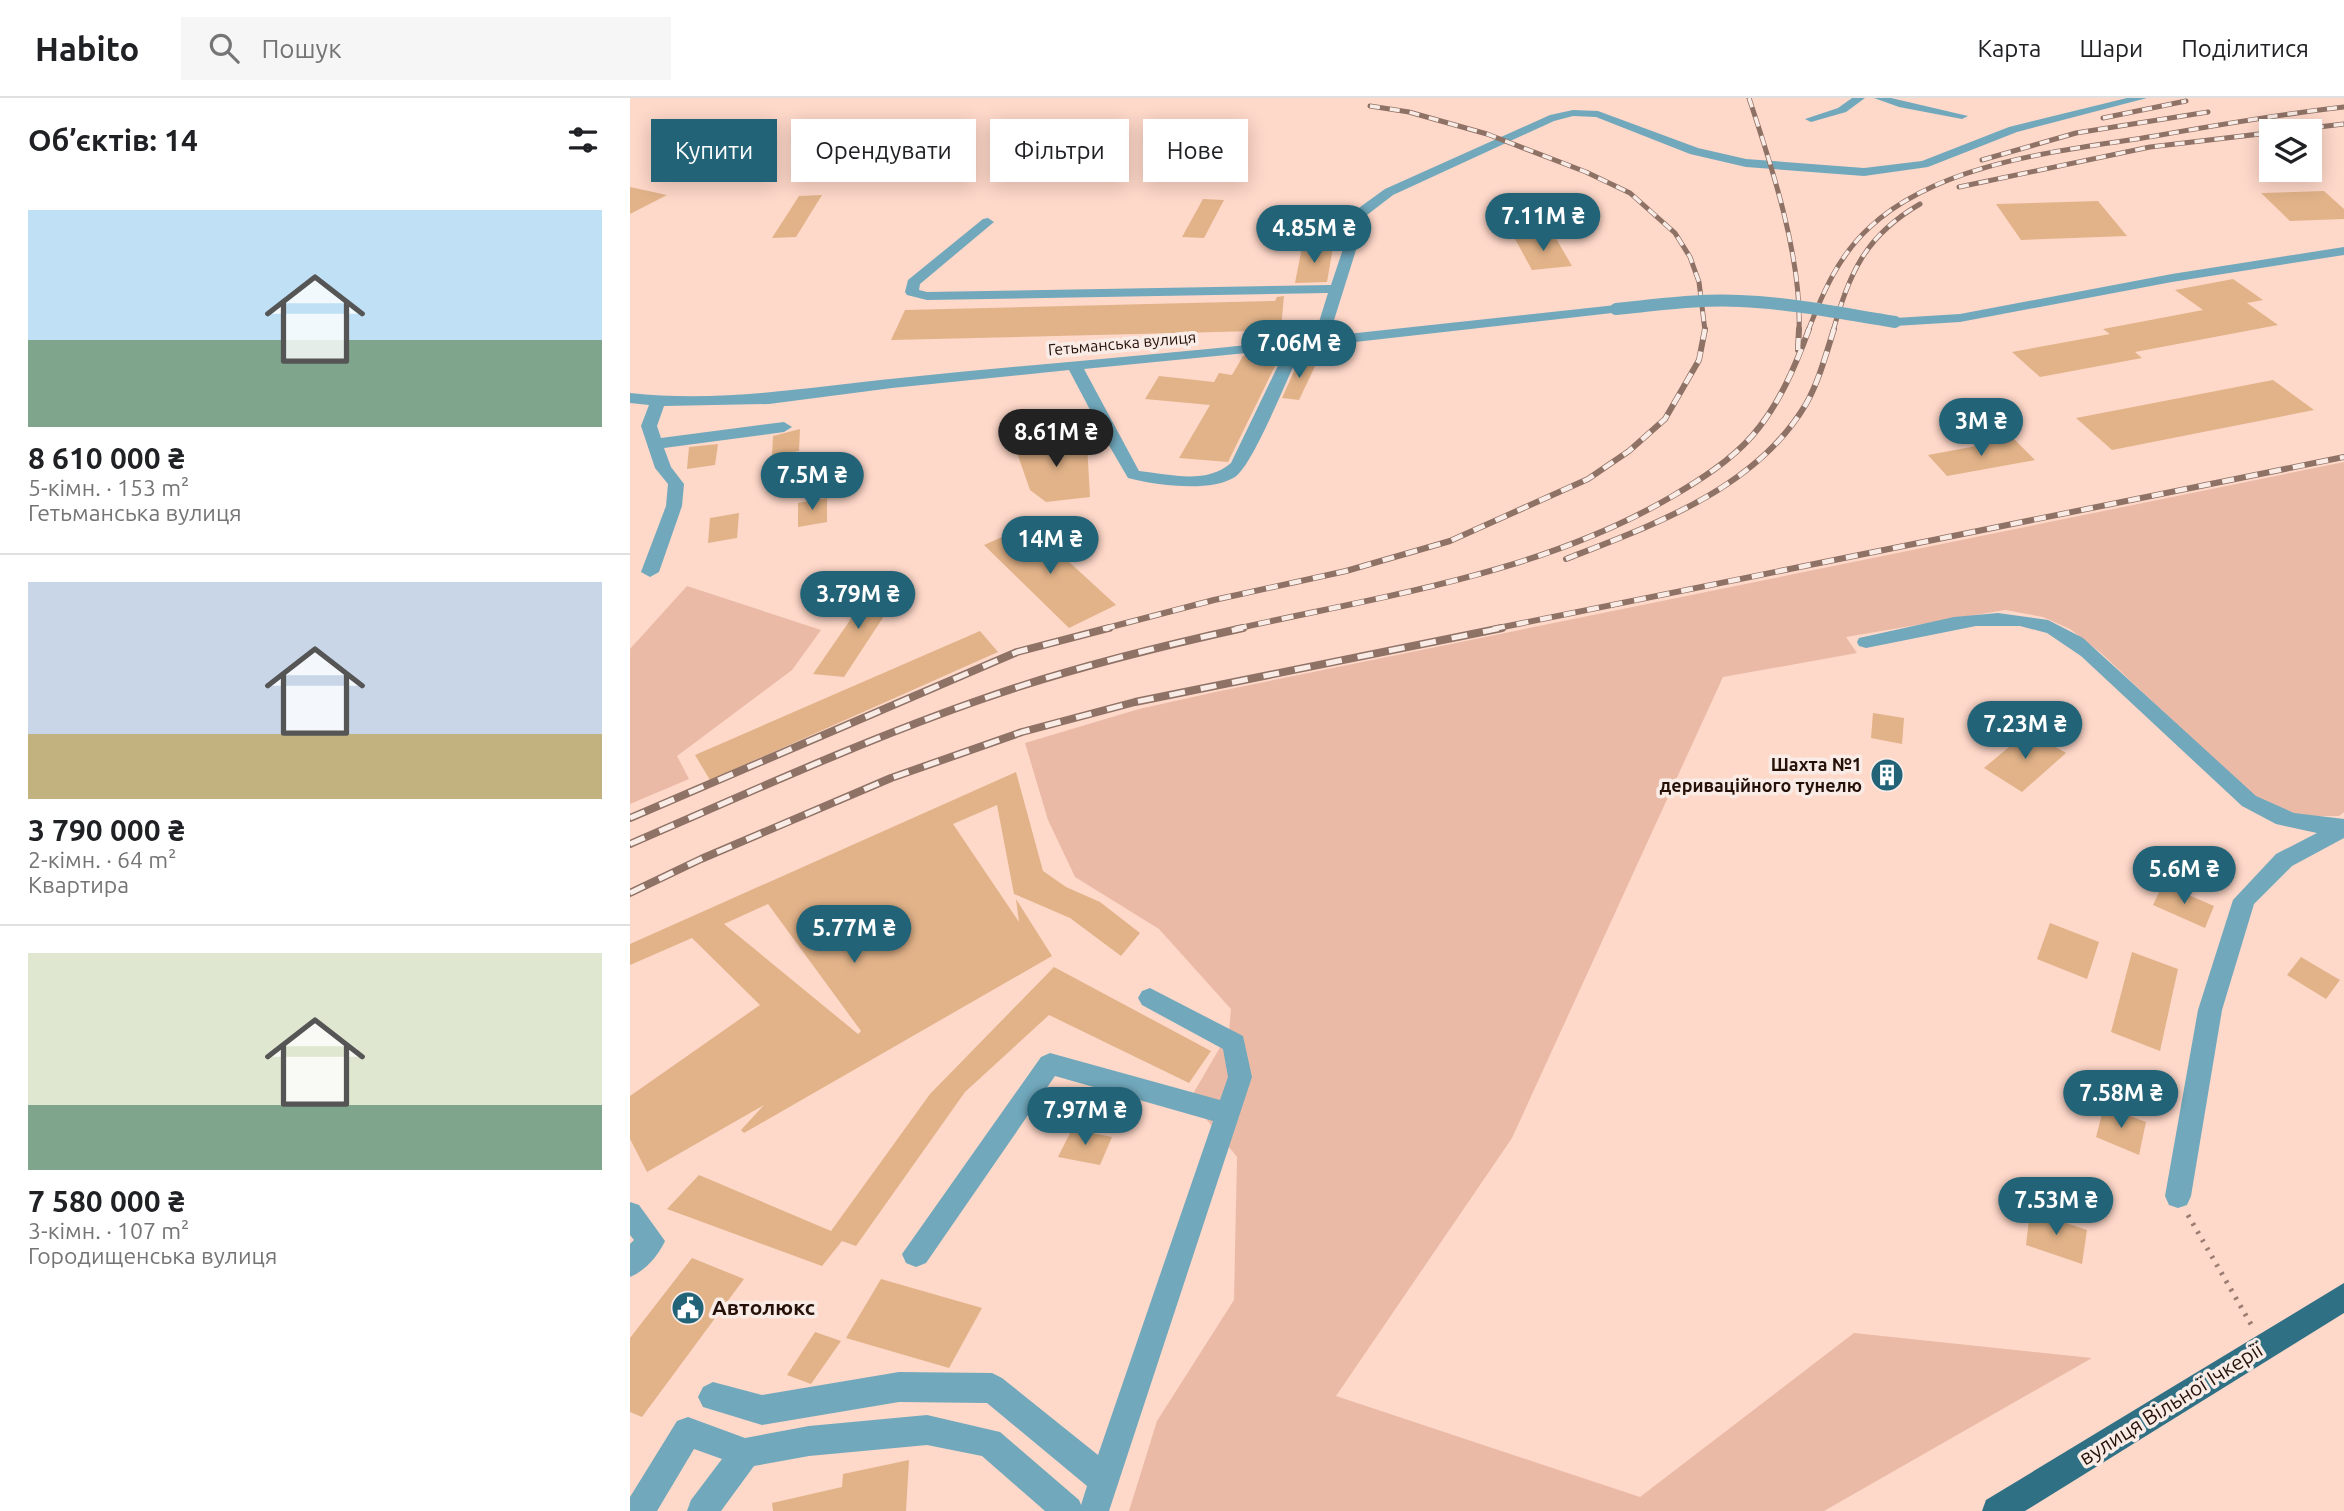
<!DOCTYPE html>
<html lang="uk">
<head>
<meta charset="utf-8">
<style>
  :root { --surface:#fff; --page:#f6f6f6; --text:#202124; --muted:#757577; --line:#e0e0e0; --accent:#226378 }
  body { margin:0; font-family:Ubuntu,sans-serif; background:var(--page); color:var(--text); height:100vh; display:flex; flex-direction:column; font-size:26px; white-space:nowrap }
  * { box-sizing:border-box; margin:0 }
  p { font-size:23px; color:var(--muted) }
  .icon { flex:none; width:38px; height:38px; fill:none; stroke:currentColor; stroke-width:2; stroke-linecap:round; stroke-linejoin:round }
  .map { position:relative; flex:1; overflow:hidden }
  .sheet { display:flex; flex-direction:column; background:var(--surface); width:630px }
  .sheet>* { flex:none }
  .top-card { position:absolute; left:21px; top:21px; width:665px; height:63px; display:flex; gap:14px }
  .fabs { position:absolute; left:1629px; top:21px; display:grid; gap:14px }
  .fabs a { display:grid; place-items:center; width:63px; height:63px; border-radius:0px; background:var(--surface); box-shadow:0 4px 18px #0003; font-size:35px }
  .price { position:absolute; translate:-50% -60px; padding:0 16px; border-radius:24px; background:var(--accent); color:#fff; font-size:23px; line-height:46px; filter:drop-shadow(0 2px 4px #0008) }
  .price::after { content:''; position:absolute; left:50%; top:42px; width:21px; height:16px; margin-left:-10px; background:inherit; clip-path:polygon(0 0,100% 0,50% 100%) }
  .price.selected { background:#222; color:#fff }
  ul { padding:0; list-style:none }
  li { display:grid; align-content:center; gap:14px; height:371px; padding:0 28px }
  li+li { border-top:2px solid var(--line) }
  li span { display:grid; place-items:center; height:217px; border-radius:0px; color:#555 }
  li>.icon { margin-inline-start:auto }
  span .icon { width:126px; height:126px; fill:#fffc; stroke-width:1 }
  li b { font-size:30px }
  h2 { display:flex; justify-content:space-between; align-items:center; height:84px; padding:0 28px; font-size:30px }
  .pill { padding:0 24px; border-radius:0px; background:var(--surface); box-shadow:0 4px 18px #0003; font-size:24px; line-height:63px }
  .pill.selected { background:var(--accent); color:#fff }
  header { display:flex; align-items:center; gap:42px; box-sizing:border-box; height:98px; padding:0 35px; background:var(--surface); border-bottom:2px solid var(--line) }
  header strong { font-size:33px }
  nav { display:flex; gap:38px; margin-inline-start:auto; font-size:24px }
  .search { width:490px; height:63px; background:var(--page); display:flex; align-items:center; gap:18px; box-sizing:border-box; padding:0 24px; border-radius:0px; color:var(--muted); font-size:26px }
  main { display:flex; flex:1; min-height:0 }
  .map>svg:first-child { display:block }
  .green { fill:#eabaa6 }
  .building { fill:#e2b389; fill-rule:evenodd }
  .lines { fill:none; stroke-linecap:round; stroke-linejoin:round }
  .path { stroke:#9b7d71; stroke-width:5; stroke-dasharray:2.5 7; stroke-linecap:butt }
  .minor { fill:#71a8bc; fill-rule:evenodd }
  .major { fill:#307085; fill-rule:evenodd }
  .rail-far2-casing { stroke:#8f7266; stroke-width:5 }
  .rail-far1-casing { stroke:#8f7266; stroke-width:6 }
  .rail-casing { stroke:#8f7266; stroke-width:8 }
  .rail-far2 { stroke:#f9ece7; stroke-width:3.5; stroke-dasharray:10; stroke-linecap:butt }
  .rail-far1 { stroke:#f9ece7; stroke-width:4.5; stroke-dasharray:12; stroke-linecap:butt }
  .rail { stroke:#f9ece7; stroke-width:5; stroke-dasharray:16; stroke-linecap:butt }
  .minor-bridge { stroke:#71a8bc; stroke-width:12 }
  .labels { text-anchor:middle; stroke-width:7; stroke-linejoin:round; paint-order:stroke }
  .far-street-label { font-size:16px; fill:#261108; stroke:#f9ece7 }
  .poi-label { font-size:18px; font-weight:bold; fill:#261108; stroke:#f9ece7; text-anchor:end }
  .near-poi-label { font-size:21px; font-weight:bold; fill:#261108; stroke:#f9ece7; text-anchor:start }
  .near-street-label { font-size:21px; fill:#261108; stroke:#f9ece7 }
</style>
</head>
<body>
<header>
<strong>Habito</strong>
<div class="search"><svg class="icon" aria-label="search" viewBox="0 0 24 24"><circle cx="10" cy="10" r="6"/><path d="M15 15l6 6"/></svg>Пошук</div>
<nav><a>Карта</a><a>Шари</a><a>Поділитися</a></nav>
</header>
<main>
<section class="sheet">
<h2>Об’єктів: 14<svg class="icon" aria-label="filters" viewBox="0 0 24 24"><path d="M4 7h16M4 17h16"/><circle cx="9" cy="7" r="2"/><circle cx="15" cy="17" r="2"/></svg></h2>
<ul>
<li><span style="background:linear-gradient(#bfe0f5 60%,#7fa58c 0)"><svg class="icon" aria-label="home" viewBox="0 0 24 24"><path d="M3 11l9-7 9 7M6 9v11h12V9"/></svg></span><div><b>8 610 000 ₴</b><p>5-кімн. · 153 m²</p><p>Гетьманська вулиця</p></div></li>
<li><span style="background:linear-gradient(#c9d6e8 70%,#c2b280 0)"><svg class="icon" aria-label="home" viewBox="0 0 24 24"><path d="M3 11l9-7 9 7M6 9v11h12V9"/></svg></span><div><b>3 790 000 ₴</b><p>2-кімн. · 64 m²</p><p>Квартира</p></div></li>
<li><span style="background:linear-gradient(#dfe7d0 70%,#7fa58c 0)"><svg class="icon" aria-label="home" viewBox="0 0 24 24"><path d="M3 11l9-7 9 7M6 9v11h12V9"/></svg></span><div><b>7 580 000 ₴</b><p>3-кімн. · 107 m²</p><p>Городищенська вулиця</p></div></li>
</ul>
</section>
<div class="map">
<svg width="1714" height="1413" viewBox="0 0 1714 1413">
  <rect width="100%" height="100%" fill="#fed8c9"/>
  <!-- green -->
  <path class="green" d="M1714,364V714L1709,718H1669L1625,700L1471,555L1440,531L1413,519L1375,512L1216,539L1227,555L1093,579L882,1040L706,1298L1010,1399L1224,1235L1462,1260L1194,1413H499L527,1323L604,1202L607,1059L560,1001L599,934L601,911L529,831L445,779L418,722L395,645L509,611L590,593Z
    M57,488L191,532L162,572L47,658L59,681L0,706V551Z"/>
  <!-- building -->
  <path class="building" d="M0,89L37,97L0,116Z
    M1694,93L1714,111V121L1660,123L1631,95Z
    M192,97L166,139L142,140L169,98Z
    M573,101L594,102L574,140L552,139Z
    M1468,103L1497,138L1391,142L1366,106Z
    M924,137L942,168L902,172L885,141Z
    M672,149H703L697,184L665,185Z
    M1603,181L1633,202L1617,205L1648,227L1505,254L1512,260L1410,279L1382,254L1480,236L1473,231L1573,212L1545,192Z
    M654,198L650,241L621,244L627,233L261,242L275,212L645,203L647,199Z
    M649,254V260L598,364L549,360L580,307L515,301L529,278L584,284L589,275L602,277L613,258Z
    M669,262L687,264L669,302L652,300Z
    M1643,282L1684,312L1482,352L1446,320Z
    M170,331L169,353L142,357L143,338Z
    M447,340V347L457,346L460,399L416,404L400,392L384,346Z
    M1384,341L1405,362L1317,378L1298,357Z
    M88,346L85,367L57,371L59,349Z
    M197,400V424L168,429V405Z
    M109,415L107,440L78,445L80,420Z
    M399,427L438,463L486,507L439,530L354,447Z
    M245,486L273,489L214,579L183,576Z
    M350,533L368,554L80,682L65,657Z
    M1243,615L1274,620L1272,646L1241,640Z
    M1398,633L1436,655L1392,694L1354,670Z
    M386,674L413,773L436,789L470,804L510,835L491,858L440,820L384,796L367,707L323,726L389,824L386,801L422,858L114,1035L111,1032L134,1007L17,1074L0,1041V998L130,907L62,840L0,867V846ZM138,806L231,933L228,936L94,826Z
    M1533,786L1584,808L1575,830L1523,807Z
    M1420,825L1469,844L1457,881L1407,861Z
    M1502,854L1548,871L1530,953L1481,934Z
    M1671,859L1710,882L1696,901L1657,877Z
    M424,869L581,953L559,985L419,917L335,994L226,1148L212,1143L192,1168L37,1111L69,1077L201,1133L300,996Z
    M1474,1008L1516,1024L1509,1057L1466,1039Z
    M442,1031L482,1039L470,1067L428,1059Z
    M1400,1113L1457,1132L1452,1166L1396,1147Z
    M62,1160L114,1181L12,1319L0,1314V1240Z
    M251,1181L352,1210L319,1270L216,1240Z
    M185,1234L211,1243L181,1286L157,1277Z
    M279,1362L276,1413H143L142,1405L212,1389L213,1376Z"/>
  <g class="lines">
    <!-- path -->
    <path class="path" d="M1558,1117L1622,1228"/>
    <!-- minor -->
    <path class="minor" d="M1222,0H1235L1216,14L1181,24L1175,21L1208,10Z
      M1244,0H1261L1338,18L1332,21L1269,9Z
      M1497,0H1517L1387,34L1298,69L1234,78L1116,69L1060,56L966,19L943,18L924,23L763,97L737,117L699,238L986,207L991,208V214L672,250C659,275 624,366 605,379C580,395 525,387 498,380L470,332L429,341L423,339L421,336L423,333L466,323L439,272L262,290L139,306L34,308L27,328L31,340L154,324L162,329L154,334L34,350L41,369L54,386L52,408L29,474L20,479L11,474L36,408L38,386L25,370L11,328L19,307L0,305V295C93,305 178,289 270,280C408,266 546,255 684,240L698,195L297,202L277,197L275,194L278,182L353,121L358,120L364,124L290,186L289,192L297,194L701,187L726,112L755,91L920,17L943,12L968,13L1068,50L1116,61L1234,70L1292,63L1379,29ZM656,251L601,365C576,387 539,376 509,373L454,271Z
      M1714,149V157L1542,184L1330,224L1265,228L1258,224L1265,220L1330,216L1542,176Z
      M1368,515L1418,522L1453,540L1626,698L1664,715L1714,721V740L1662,768L1624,806L1592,912L1561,1098L1557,1107L1548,1110L1539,1107L1535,1098L1568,912L1603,802L1646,756L1687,735L1646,726L1612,708L1451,558L1417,535L1390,528H1346L1236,550L1229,548L1227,544L1229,540L1324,519Z
      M520,890L613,938L622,979L479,1413H415L352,1358L297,1347L179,1358L124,1368L91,1413H57L61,1402L92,1361L64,1351L27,1413H0V1399L47,1323L58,1319L115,1340L179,1328L297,1317L370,1334L449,1402L451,1407L457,1388L357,1305L269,1304L132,1327L73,1309L68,1299L73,1289L83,1284L132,1297L269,1274L362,1275L372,1280L468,1357L583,1023L425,978L296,1165L286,1169L276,1165L272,1156L411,959L420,955L590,1002L598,979L593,951L512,907L508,900L512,893Z
      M0,1104L9,1107L35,1143C28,1158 15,1173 0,1179V1146L4,1142L0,1137Z"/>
    <!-- major -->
    <path class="major" d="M1714,1185V1215L1395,1413H1352L1356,1402Z"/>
    <defs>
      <path id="rail-far2" d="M1119,0C1142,69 1172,160 1169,233
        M740,8L779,14L857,36L956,74L1000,95L1045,135L1060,159L1069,184L1075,233
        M1473,20L1556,3
        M1352,62L1446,35L1578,14
        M1329,89L1520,49L1714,26
        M1178,233C1193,194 1209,157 1240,129C1311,63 1433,53 1525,38C1588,27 1651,16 1714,9
        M1203,233C1220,174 1235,138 1290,106"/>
      <path id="rail-far1" d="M1168,252L1169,231
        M936,461C1023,427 1126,391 1176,306C1189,283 1196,256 1204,231
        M473,531L584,502L716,473L820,443L958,381L999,353L1035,321L1069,262L1075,231
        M605,531C752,498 909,476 1041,399C1070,382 1100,363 1122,338C1149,307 1165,269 1179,231
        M863,531L1714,359"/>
      <path id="rail" d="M0,720L387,554L479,530
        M0,746C118,695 236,641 358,599C441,570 527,549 613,530
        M0,795L71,761L261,680L392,634L505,604L872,530"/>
    </defs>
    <!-- rail-far2 casing -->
    <use href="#rail-far2" class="rail-far2-casing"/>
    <!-- rail-far1 casing -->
    <use href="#rail-far1" class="rail-far1-casing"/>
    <!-- rail casing -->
    <use href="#rail" class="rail-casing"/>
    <!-- rail-far2 -->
    <use href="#rail-far2" class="rail-far2"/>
    <!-- rail-far1 -->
    <use href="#rail-far1" class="rail-far1"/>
    <!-- rail -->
    <use href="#rail" class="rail"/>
    <!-- minor-bridge -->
    <path class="minor-bridge" d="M986,211C1027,207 1068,201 1110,203C1162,205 1214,216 1265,224"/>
  </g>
  <!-- icons -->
  <defs>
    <symbol id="building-disc" viewBox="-11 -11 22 22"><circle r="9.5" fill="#226378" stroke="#f9ece7"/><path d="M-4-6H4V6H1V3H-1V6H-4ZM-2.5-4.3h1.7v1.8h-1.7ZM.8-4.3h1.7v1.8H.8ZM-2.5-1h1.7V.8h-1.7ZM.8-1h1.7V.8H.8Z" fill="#fff"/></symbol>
    <symbol id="civic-disc" viewBox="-11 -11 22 22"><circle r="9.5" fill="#226378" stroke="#f9ece7"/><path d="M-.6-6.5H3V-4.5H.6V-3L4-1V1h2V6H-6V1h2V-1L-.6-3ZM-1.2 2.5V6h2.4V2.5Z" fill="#fff"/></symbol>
  </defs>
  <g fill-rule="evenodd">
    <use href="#building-disc" x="1238" y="658" width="38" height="38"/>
    <use href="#civic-disc" x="39" y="1191" width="38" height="38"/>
  </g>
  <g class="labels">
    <!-- far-street labels -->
    <g class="far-street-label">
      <text transform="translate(492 245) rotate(-5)" y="6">Гетьманська вулиця</text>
    </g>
    <!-- poi labels -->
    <g class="poi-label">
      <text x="1232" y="673">Шахта №1<tspan x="1232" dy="21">дериваційного тунелю</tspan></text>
    </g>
    <!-- near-poi labels -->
    <g class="near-poi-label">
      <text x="82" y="1217">Автолюкс</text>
    </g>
    <!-- near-street labels -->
    <g class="near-street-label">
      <text transform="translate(1541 1306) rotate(-32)" y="7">вулиця Вільної Ічкерії</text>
    </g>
  </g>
</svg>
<div class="fabs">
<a><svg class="icon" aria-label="layers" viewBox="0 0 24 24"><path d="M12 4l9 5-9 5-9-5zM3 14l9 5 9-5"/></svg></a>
</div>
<b class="price" style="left:913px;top:155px">7.11M ₴</b>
<b class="price" style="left:684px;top:167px">4.85M ₴</b>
<b class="price" style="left:669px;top:282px">7.06M ₴</b>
<b class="price" style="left:1351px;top:360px">3M ₴</b>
<b class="price selected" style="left:426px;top:371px">8.61M ₴</b>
<b class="price" style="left:182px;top:414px">7.5M ₴</b>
<b class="price" style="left:420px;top:478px">14M ₴</b>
<b class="price" style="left:228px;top:533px">3.79M ₴</b>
<b class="price" style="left:1395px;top:663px">7.23M ₴</b>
<b class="price" style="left:1554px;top:808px">5.6M ₴</b>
<b class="price" style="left:224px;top:867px">5.77M ₴</b>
<b class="price" style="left:1491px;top:1032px">7.58M ₴</b>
<b class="price" style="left:455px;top:1049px">7.97M ₴</b>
<b class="price" style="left:1426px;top:1139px">7.53M ₴</b>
<div class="top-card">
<a class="pill selected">Купити</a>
<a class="pill">Орендувати</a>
<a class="pill">Фільтри</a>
<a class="pill">Нове</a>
</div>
</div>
</main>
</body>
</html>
